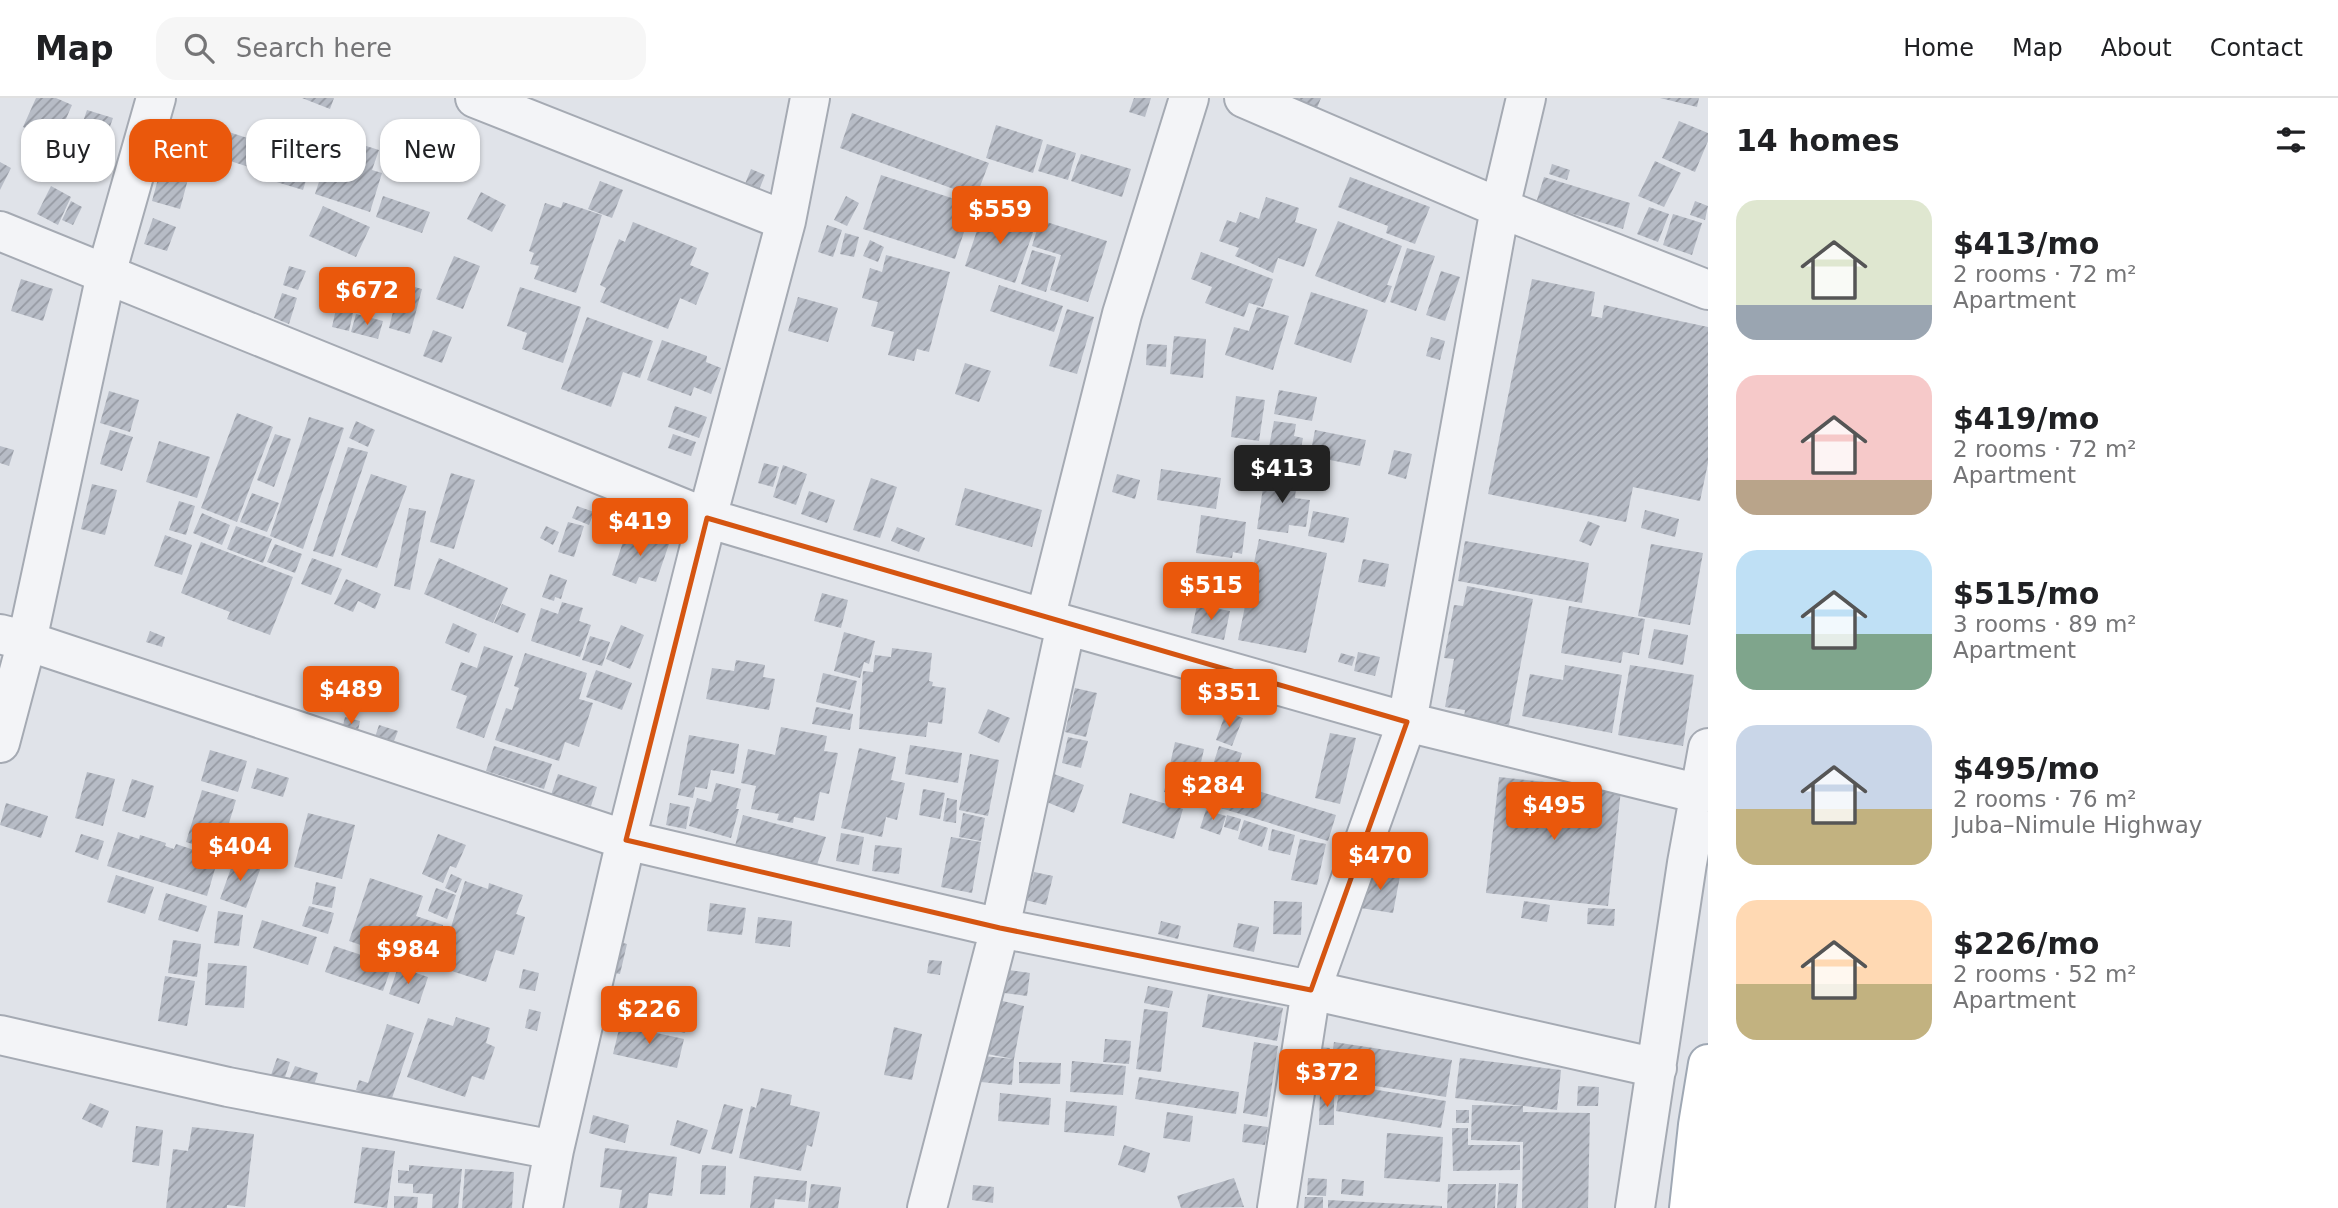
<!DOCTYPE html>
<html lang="en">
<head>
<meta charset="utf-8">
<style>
  :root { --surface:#fff; --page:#f6f6f6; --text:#202124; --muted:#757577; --line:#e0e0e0; --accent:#ea580c }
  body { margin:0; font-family:"DejaVu Sans",sans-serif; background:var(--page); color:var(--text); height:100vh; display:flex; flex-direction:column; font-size:26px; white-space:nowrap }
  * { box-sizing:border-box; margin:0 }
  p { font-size:23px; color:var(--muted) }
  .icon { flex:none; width:38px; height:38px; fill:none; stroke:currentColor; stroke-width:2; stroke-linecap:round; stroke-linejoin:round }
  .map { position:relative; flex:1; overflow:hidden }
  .drawer { display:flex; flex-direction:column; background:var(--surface); width:630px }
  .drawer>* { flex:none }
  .top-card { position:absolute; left:21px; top:21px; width:665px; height:63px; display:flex; gap:14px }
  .price { position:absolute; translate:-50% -60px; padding:0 16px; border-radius:7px; background:var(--accent); color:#fff; font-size:23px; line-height:46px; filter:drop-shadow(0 2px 4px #0008) }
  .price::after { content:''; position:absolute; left:50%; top:42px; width:21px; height:16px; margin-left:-10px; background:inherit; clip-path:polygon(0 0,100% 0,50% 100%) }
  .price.selected { background:#222; color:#fff }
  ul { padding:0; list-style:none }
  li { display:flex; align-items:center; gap:21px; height:175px; padding:0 28px }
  li span { display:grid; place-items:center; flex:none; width:196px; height:140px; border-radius:21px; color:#555 }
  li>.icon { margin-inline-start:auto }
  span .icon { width:84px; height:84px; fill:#fffc; stroke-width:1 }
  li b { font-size:30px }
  h2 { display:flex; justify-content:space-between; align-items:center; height:84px; padding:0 28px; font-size:30px }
  .tag { padding:0 24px; border-radius:21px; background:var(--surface); box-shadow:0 2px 5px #0004; font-size:24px; line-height:63px }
  .tag.selected { background:var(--accent); color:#fff }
  header { display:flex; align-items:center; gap:42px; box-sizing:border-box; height:98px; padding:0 35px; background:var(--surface); border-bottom:2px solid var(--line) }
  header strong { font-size:33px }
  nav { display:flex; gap:38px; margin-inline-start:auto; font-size:24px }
  .search { width:490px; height:63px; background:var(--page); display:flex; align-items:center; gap:18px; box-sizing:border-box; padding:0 24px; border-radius:21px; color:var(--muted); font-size:26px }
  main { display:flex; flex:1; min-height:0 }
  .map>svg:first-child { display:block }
  .building { fill:url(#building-hatch) }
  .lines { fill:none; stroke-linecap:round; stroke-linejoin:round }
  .minor-casing { stroke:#a5aab3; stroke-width:42 }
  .major-casing { stroke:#9fa8b4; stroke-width:42 }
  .minor { stroke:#f3f4f7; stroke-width:38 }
  .major { stroke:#fff; stroke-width:38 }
  .marked { fill:none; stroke:#d55511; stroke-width:5; stroke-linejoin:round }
</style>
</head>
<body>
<header>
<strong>Map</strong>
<div class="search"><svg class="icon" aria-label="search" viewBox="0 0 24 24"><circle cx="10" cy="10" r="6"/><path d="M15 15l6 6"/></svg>Search here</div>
<nav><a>Home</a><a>Map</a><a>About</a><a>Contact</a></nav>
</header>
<main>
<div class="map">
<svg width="1708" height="1110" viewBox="0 0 1708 1110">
  <defs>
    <pattern id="building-hatch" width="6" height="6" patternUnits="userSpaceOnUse" patternTransform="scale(1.75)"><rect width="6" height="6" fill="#b7bcc6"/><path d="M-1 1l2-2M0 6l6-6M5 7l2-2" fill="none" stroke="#9599a2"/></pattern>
  </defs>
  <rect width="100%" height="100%" fill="#e0e3e9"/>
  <!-- building -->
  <path class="building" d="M36,0H56L72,7L56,44L23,29Z
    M302,0H334L330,11Z
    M1134,0H1151L1145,19L1129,14Z
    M1287,0H1321L1317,10Z
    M1660,0H1699L1697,9Z
    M87,12L113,20L91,82L66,73Z
    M852,15L989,65L976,99L840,50Z
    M1679,23L1708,35V43L1695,74L1662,60Z
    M287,27L320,38L303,92L270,82Z
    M996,27L1043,42L1033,75L986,60Z
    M210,28L260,44L252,70L202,54Z
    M334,38L379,52L372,72L382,75L370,114L315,96Z
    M1047,46L1076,55L1068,82L1038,73Z
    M1081,56L1131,71L1122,99L1071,83Z
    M164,59L192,66L180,111L152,103Z
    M1655,63L1681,75L1664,109L1638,98Z
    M0,64L11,70L0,92Z
    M1552,66L1570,72L1567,82L1549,76Z
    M751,71L765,77L759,92L745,86Z
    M881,77L973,107L955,161L863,131Z
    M1350,79L1430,109L1415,146L1386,135L1388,128L1338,109Z
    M1544,79L1630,105L1623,131L1536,105Z
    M600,83L623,92L612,120L588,111Z
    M51,88L71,99L58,127L37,116Z
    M481,94L506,107L492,134L467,121Z
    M383,98L430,114L422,135L376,119Z
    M846,98L859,105L847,128L834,122Z
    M1266,99L1299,110L1295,124L1317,131L1304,169L1278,160L1273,175L1235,158L1239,150L1219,143L1227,122L1236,125L1240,114L1259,121Z
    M71,103L82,109L73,127L62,122Z
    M1695,103L1708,108L1705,122L1690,117Z
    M563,104L602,117L576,195L534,181L539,168L530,166L534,155L529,153L545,105L561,110Z
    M323,108L370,129L356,159L309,138Z
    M1649,109L1669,116L1658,144L1637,136Z
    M984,112L1035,129L1015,185L965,168Z
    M1673,116L1702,125L1692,157L1663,147Z
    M153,120L176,129L167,153L144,146Z
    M1040,122L1107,143L1088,204L1050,192L1061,157L1032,148Z
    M1338,123L1402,148L1387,187L1392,188L1385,205L1315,178Z
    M633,124L697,150L690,167L709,175L696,207L680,200L668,231L600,204L606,190L600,187L619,141L625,144Z
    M827,127L842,132L833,159L818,154Z
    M845,135L859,139L854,159L840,156Z
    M870,142L884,149L878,164L863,158Z
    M1407,150L1435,158L1416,213L1390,204Z
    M1032,152L1056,159L1046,194L1021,186Z
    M1201,154L1273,181L1263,209L1249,205L1244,219L1205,205L1212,189L1191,181Z
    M886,157L950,174L929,254L917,251L914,263L888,257L894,234L871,228L878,204L862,200L870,170L882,174Z
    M454,158L480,168L463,211L436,201Z
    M289,168L306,173L298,192L283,187Z
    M1441,173L1460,179L1445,223L1426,217Z
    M21,181L53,191L43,223L11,213Z
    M1532,181L1595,194L1591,218L1602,220L1604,207L1708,229V365L1700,403L1633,389L1626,424L1488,396Z
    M400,185L422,191L410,236L389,230Z
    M999,187L1063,208L1054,234L990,213Z
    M520,189L581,209L563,265L522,251L527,235L507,228Z
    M1311,194L1368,212L1351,265L1294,246Z
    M282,195L297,200L289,226L274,220Z
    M798,199L838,210L828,244L788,233Z
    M1257,209L1289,218L1273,272L1225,257L1234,229L1249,233Z
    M336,211L353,215L349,233L332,229Z
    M1067,211L1094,219L1077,276L1049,268Z
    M356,216L383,223L378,241L351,234Z
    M587,219L653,243L640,280L623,274L611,309L561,291Z
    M433,232L452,239L442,265L423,258Z
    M1174,238L1206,241L1203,280L1170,276Z
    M1431,239L1445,243L1440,262L1426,258Z
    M662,242L707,258L706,264L721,270L711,296L694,289L691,298L647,282Z
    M1147,246L1167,247L1166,269L1146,267Z
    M965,265L991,273L979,304L955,296Z
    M1279,292L1317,299L1312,323L1274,316Z
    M109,293L139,302L130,334L100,325Z
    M1236,298L1265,302L1259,343L1231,339Z
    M675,308L707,319L699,340L668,329Z
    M237,315L273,329L237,424L201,410Z
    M309,319L344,330L303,451L270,438Z
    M356,323L375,332L368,349L349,340Z
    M1274,323L1296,326L1294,338L1303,340L1300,355L1269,349Z
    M110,332L133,339L122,373L100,366Z
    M1315,332L1366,342L1360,368L1310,358Z
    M275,336L291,341L274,389L257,382Z
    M673,336L696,344L691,358L668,350Z
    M159,343L210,359L197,400L146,384Z
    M0,348L14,352L9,368L0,365Z
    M348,349L368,354L333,459L313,453Z
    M1394,352L1412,356L1406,381L1388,376Z
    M764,365L779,369L773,389L758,385Z
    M783,367L807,376L796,407L773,399Z
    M1161,371L1221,380L1216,411L1157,402Z
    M451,375L475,382L454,451L430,444Z
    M371,376L407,388L377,470L341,457Z
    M1117,376L1140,382L1135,401L1112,394Z
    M1265,376L1297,380L1295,400L1310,402L1306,429L1289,427L1288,435L1257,431Z
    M871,380L897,389L880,440L853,432Z
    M92,386L117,392L105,437L81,431Z
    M965,390L1042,412L1032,449L955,427Z
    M809,393L835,402L827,425L801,416Z
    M252,395L279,405L267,434L240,424Z
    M179,403L195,408L186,437L169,432Z
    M577,408L594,414L589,427L572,420Z
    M409,410L426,413L410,492L394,488Z
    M1645,412L1679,421L1675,439L1641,430Z
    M1313,413L1349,420L1344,445L1308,438Z
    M202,415L230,427L222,447L193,435Z
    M1201,417L1246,424L1242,456L1233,454L1232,460L1196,455Z
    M1588,423L1600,428L1591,448L1579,443Z
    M568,424L584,428L574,459L558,454Z
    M236,428L272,441L263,465L227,451Z
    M546,428L559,434L553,447L540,440Z
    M897,429L925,440L919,454L891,443Z
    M627,432L669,446L656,484L639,479L636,486L612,477Z
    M165,437L192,447L182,477L154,468Z
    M1259,441L1327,455L1306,555L1238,542Z
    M1465,443L1589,465L1582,505L1458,483Z
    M201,444L293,479L270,537L227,521L230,514L181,495Z
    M275,446L302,456L295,475L267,464Z
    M1651,446L1703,455L1690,527L1638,518Z
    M312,460L342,471L331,497L301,486Z
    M439,460L508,490L493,525L424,496Z
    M1363,461L1389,466L1385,489L1358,484Z
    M550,476L567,482L561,501L555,499L554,503L542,499Z
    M346,481L381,496L375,511L358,503L353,514L334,506Z
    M1467,488L1533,501L1509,627L1464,619L1465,612L1445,609L1454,561L1444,560L1454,507L1463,508Z
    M822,495L848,502L841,530L814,523Z
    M562,504L583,510L579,523L591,527L580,559L531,543L541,510L558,516Z
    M502,506L526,516L518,535L494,525Z
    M1197,507L1230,513L1224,542L1191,535Z
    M1569,508L1645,521L1639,557L1623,554L1621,565L1561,555Z
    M453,525L477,536L469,555L445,545Z
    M621,527L644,537L630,571L606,561Z
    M1654,531L1688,537L1683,567L1648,560Z
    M150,533L165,539L162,549L146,544Z
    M844,534L875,543L869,566L864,564L860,580L834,573Z
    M590,538L610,544L602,568L582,562Z
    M484,548L513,558L484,640L456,630L467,598L451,592L461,564L477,570Z
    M892,550L932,555L929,583L933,584L932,588L946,590L942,626L928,624L926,639L859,631L863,573L873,574L875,557L891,559Z
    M1358,554L1380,559L1375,578L1354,573Z
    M525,555L587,575L579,601L593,605L579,649L565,644L559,663L495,642L506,610L512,612L519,590L514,588Z
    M1341,555L1355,559L1352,568L1338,564Z
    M736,562L765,567L763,579L775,581L769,612L706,601L712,570L734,573Z
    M1565,567L1622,577L1612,635L1522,618L1530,576L1563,582Z
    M1630,567L1694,577L1683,648L1618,637Z
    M596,572L632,585L622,612L586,599Z
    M823,575L857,583L850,612L816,604Z
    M1075,590L1097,595L1086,639L1065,634Z
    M816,609L853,616L850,632L812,626Z
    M988,611L1010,620L999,645L978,635Z
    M1226,614L1243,620L1232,648L1216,642Z
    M345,619L360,623L357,638L342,632Z
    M379,627L398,633L392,648L374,642Z
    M781,629L827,638L824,653L838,655L829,696L820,694L814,723L794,719L793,725L777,722L779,716L751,711L756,688L741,685L748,651L775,657Z
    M1330,635L1356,640L1340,706L1315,700Z
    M689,637L739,646L734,676L711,672L707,691L695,689L693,700L678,697Z
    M1068,639L1088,643L1081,670L1062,665Z
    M1175,644L1204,651L1193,700L1164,694Z
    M910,647L962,655L958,685L905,676Z
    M494,648L552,666L544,691L486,673Z
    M1219,648L1242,655L1235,676L1212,670Z
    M859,650L896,659L891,682L905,685L897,722L886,719L882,739L841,730Z
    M210,652L247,663L238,694L201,683Z
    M970,656L999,662L988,718L959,712Z
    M257,670L289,680L283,699L251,690Z
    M87,674L115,681L103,728L75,720Z
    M558,676L597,689L591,708L572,702L570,707L550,700Z
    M1054,676L1084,687L1074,715L1044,703Z
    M1209,678L1336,717L1328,743L1201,704Z
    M1499,679L1621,692L1608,808L1486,795Z
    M132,681L154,688L145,720L122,713Z
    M716,685L741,691L736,711H739L731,740L689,728L697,700L711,704Z
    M923,691L945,695L940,721L919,717Z
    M202,692L236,702L220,755L186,744Z
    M1130,695L1183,711L1174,741L1122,725Z
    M947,700L957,702L956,725L943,723Z
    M6,705L48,718L41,740L0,727Z
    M670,705L690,709L686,731L666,727Z
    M1206,712L1226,718L1220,737L1200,730Z
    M308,715L355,727L342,781L294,769Z
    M963,715L985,720L981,743L959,739Z
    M743,717L826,739L816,770L735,748Z
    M1227,717L1241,721L1238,733L1224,729Z
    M1244,722L1268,730L1262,749L1238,741Z
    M1272,731L1295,737L1290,757L1268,752Z
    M118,734L139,741L140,737L166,745L165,748L174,751L176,746L203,755L201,759L217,764L207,798L107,768Z
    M841,735L864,739L859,767L836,763Z
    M81,736L104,743L98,762L75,754Z
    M438,736L466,747L456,770L450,768L443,785L422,776Z
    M951,739L981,744L972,795L941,789Z
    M1300,741L1326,746L1317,787L1291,782Z
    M875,747L902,750L899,776L872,773Z
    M235,759L261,769L246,810L220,801Z
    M1366,772L1400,778L1393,815L1360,810Z
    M1034,774L1053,778L1046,807L1021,801L1026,783L1032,784Z
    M451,776L462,781L456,795L445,790Z
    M116,777L154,789L145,816L107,804Z
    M370,780L423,798L416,818L443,827L434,858L406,849L402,861L349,843Z
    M465,783L488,791L489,785L523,797L516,816L525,819L514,857L496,852L486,884L439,869Z
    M316,784L336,789L332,810L312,806Z
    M436,790L456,797L447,821L428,813Z
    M166,795L207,808L198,834L158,822Z
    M1274,803L1302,804L1301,837L1273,836Z
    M1524,803L1550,807L1547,824L1521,820Z
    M710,805L746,810L742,837L707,833Z
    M309,808L334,815L328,836L302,828Z
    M1588,810L1615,811L1614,828L1587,826Z
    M218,813L243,817L239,848L214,845Z
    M758,819L792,823L790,849L755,845Z
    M262,822L317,839L308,867L253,850Z
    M1161,823L1181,828L1178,841L1158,836Z
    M1238,825L1259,829L1254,854L1233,849Z
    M173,842L201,846L197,879L168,875Z
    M615,843L627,846L620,876L608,874Z
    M334,848L392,867L383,893L325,874Z
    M929,862L942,863L940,877L927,875Z
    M208,865L247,868L244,910L205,907Z
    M398,869L428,879L419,906L389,896Z
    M523,871L539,875L535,893L519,890Z
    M1008,872L1030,875L1027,898L1004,895Z
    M165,878L195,883L187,928L158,923Z
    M1148,888L1173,893L1169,910L1144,905Z
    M644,893L692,906L685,935L637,923Z
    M1208,896L1283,910L1277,943L1202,929Z
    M998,902L1024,908L1014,961L987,956Z
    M529,911L541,914L537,933L525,930Z
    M1144,911L1168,914L1161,974L1136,971Z
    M456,919L490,930L486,945L495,949L484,982L472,978L465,999L407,979L428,920L453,928Z
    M387,926L414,935L391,1003L356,992L359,982L368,985Z
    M620,927L684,941L677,970L613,956Z
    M894,929L922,936L912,982L884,977Z
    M1105,941L1131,943L1129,966L1103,964Z
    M1254,944L1278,948L1267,1019L1243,1015Z
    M1334,944L1452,962L1446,999L1336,982V986L1328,985Z
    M1319,949L1330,950L1328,969L1317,968Z
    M983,958L1014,961L1012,987L981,984Z
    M277,960L290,964L284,982L271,977Z
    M1460,960L1561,972L1557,1012L1455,1000Z
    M1072,963L1126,968L1123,997L1070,994Z
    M1019,964L1061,965L1060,986L1019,985Z
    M295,968L318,975L313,990L289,982Z
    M1139,979L1239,994L1236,1016L1135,1001Z
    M1340,986L1446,1003L1441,1030L1336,1013Z
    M1578,988L1599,989L1598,1008H1577Z
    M761,990L792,997L790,1007L820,1014L812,1049L807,1047L801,1073L739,1060L751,1008L756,1010Z
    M1000,995L1051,1000L1049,1027L998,1023Z
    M1320,995H1334V1027H1319Z
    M1066,1003L1117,1008L1114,1038L1064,1034Z
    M90,1005L109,1013L102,1030L82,1021Z
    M724,1006L743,1011L732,1056L711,1051Z
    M1472,1007L1523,1008V1014L1590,1015L1588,1110H1522L1523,1044L1471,1042Z
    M1456,1012H1469V1025H1456Z
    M1167,1014L1193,1018L1190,1044L1163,1040Z
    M593,1017L629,1027L625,1045L589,1035Z
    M677,1022L708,1032L700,1056L670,1047Z
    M1244,1026L1268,1029L1265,1047L1242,1044Z
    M136,1028L163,1032L159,1068L132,1064Z
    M192,1029L254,1036L245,1109L227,1107V1110H166L173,1051L188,1053Z
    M1452,1030H1468V1047H1520V1072L1453,1073Z
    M1387,1035L1443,1039L1440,1084L1384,1080Z
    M1124,1047L1150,1055L1145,1075L1118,1067Z
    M362,1049L395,1053L387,1110L354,1105Z
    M605,1050L677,1059L672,1098L649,1095L647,1110H619L622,1092L600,1089Z
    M409,1067L462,1071L458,1110H432L433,1096L413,1095V1086L398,1085V1072L409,1073Z
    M702,1067L726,1068L725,1097L700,1096Z
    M465,1071L514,1074L512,1110H462Z
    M754,1078L807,1083L805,1104L775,1101L774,1110H750Z
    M1234,1080L1244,1109L1181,1110L1177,1098Z
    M1308,1080L1327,1081L1326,1098L1307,1097Z
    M1342,1081L1364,1083L1363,1098L1341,1096Z
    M1499,1085L1518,1086L1516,1110H1497Z
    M811,1086L841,1089L838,1110H808Z
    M1448,1086H1496L1495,1110H1447Z
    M973,1087L994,1089L993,1105L972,1102Z
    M394,1098L418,1099L417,1110H394Z
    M1305,1099H1323V1110H1304Z
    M1328,1102L1442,1108V1110H1328Z"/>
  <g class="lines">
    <defs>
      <path id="minor" d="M475,0L786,123
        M1244,0L1500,110L1708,192
        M0,133L707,420L1066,527L1407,624L1700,696
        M1045,521L1122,216L1189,0
        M0,536L27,543L626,742L1000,830L1311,892L1657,970
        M0,645L27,543L106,176L156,0
        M0,937L228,989L554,1052
        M543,1110L554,1052L626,742L707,420L786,123L810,0
        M927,1110L1000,830L1066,527
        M1277,1110L1311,892L1407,624L1500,110L1526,0
        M1635,1110L1687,765L1708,650"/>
      <path id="major" d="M1689,1110L1698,1027L1708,966"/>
    </defs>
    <!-- minor casing -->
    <use href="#minor" class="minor-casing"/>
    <!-- major casing -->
    <use href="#major" class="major-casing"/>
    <!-- minor -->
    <use href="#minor" class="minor"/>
    <!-- major -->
    <use href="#major" class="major"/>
  </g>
  <!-- marked area -->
  <path class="marked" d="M707,420L1407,624L1311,892L1000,830L626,742Z"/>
</svg>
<b class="price" style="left:1000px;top:148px">$559</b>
<b class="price" style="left:367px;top:229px">$672</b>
<b class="price selected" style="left:1282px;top:407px">$413</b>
<b class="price" style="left:640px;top:460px">$419</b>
<b class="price" style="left:1211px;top:524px">$515</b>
<b class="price" style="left:351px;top:628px">$489</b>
<b class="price" style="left:1229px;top:631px">$351</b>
<b class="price" style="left:1213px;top:724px">$284</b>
<b class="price" style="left:1554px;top:744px">$495</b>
<b class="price" style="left:240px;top:785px">$404</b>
<b class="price" style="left:1380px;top:794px">$470</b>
<b class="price" style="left:408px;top:888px">$984</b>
<b class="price" style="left:649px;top:948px">$226</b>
<b class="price" style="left:1327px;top:1011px">$372</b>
<div class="top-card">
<a class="tag">Buy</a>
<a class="tag selected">Rent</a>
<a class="tag">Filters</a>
<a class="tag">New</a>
</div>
</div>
<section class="drawer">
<h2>14 homes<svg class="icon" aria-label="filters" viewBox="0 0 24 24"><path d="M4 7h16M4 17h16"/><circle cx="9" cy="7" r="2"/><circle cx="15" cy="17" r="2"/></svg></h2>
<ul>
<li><span style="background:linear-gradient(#dfe7d0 75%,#9aa5b1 0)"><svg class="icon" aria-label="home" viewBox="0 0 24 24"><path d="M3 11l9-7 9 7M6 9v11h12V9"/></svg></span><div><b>$413/mo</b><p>2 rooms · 72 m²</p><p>Apartment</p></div></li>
<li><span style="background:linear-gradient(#f6c9c9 75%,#b9a48a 0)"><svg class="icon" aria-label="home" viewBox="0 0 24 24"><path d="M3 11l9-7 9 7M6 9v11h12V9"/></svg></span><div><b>$419/mo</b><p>2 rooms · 72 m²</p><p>Apartment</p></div></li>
<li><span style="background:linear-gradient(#bfe0f5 60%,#7fa58c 0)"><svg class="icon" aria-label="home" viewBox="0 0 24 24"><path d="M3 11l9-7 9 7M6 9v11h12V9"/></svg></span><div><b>$515/mo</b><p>3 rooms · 89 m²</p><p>Apartment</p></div></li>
<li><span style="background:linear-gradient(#c9d6e8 60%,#c2b280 0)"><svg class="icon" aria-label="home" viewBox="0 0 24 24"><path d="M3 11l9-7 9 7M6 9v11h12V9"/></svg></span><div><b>$495/mo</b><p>2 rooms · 76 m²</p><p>Juba–Nimule Highway</p></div></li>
<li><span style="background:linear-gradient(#ffd9b3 60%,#c2b280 0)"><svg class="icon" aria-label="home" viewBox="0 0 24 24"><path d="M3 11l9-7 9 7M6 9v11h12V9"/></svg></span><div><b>$226/mo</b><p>2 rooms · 52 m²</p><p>Apartment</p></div></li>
</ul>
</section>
</main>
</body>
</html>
